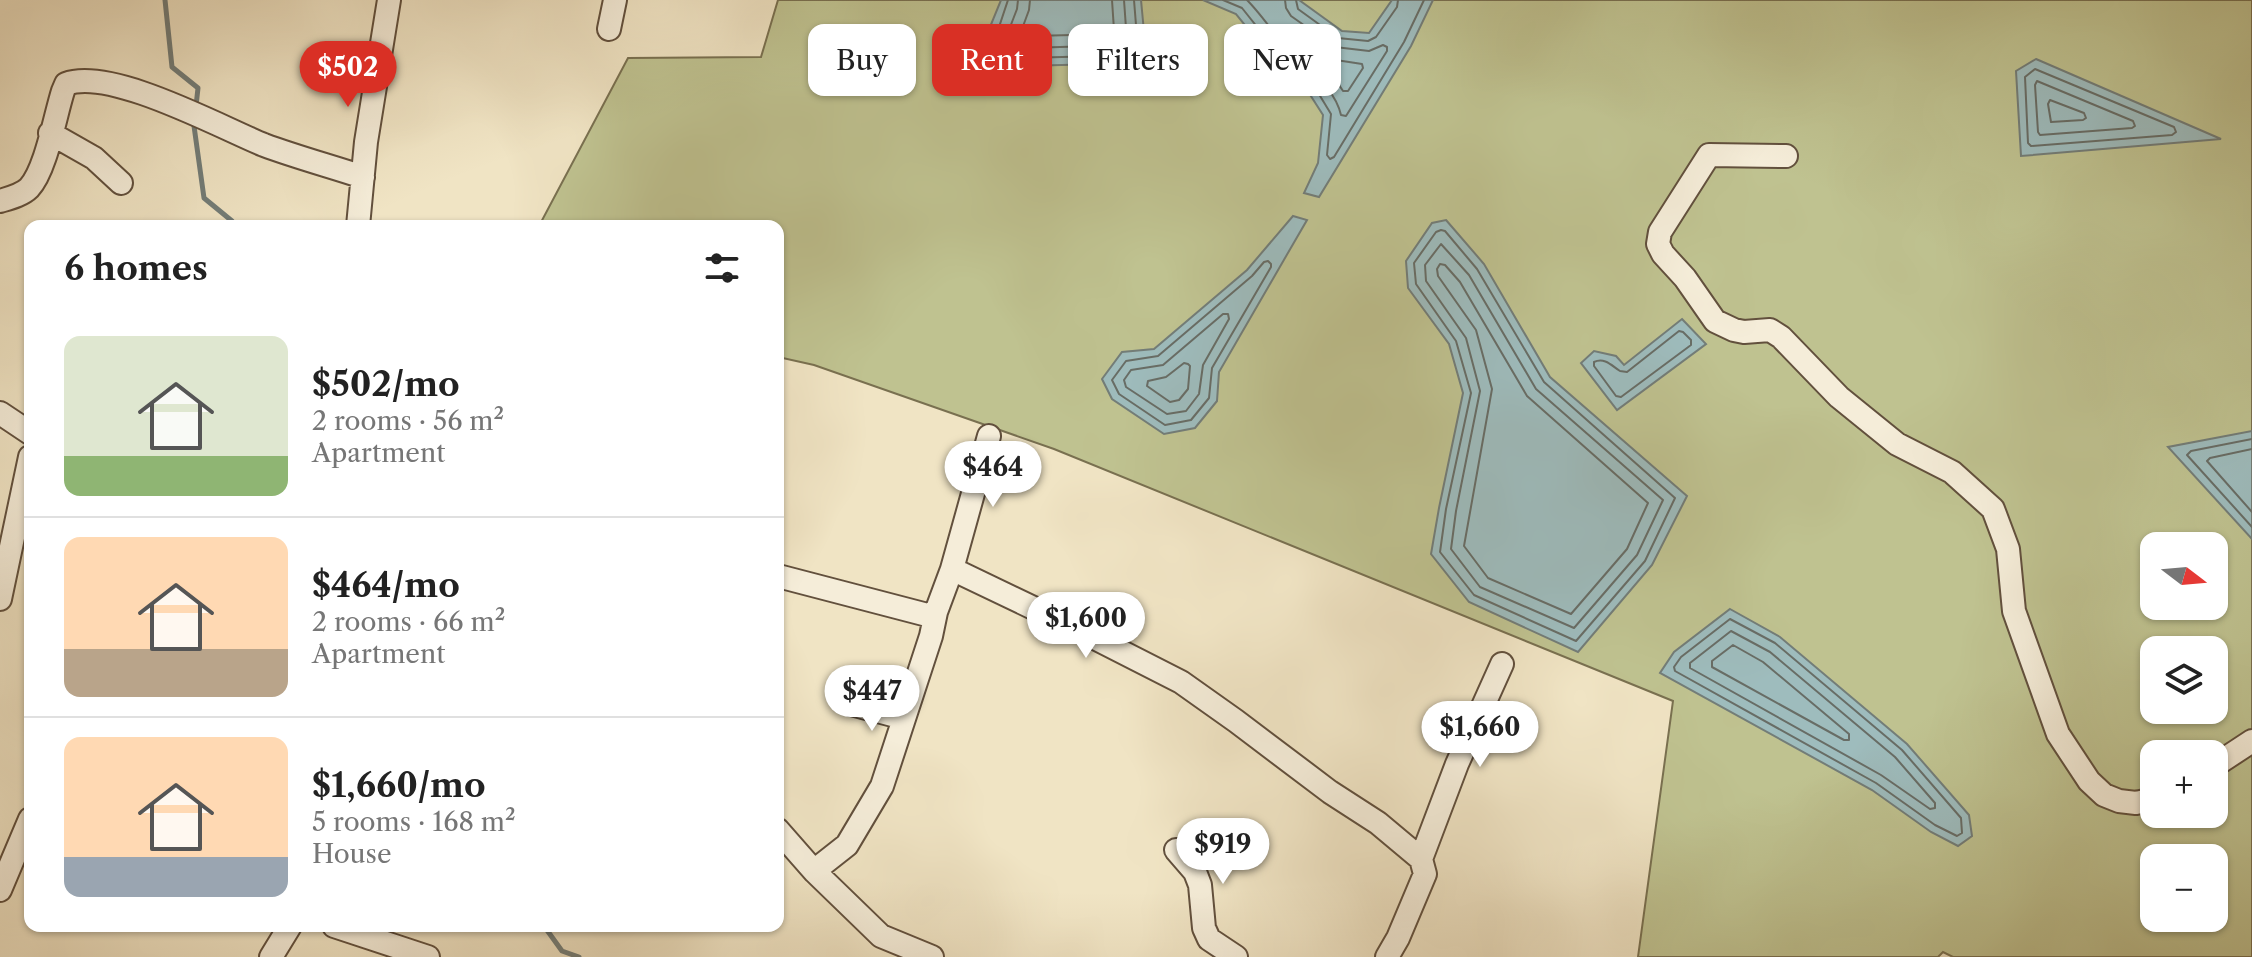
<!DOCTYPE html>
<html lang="en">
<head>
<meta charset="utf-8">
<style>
  :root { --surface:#fff; --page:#f6f6f6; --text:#222; --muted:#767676; --line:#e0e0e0; --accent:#d93025 }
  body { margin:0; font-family:"Libre Caslon Text",serif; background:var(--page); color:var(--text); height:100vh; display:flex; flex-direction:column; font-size:30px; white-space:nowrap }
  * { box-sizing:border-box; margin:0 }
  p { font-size:26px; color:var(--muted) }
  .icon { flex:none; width:44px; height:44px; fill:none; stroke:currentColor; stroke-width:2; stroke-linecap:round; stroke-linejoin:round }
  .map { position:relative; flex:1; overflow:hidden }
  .panel { position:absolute; left:24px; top:220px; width:760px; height:712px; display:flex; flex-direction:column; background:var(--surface); border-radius:16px; box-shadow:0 2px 6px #0004 }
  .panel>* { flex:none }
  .top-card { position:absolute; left:808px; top:24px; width:760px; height:72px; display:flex; gap:16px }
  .needle { width:52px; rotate:106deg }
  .buttons { position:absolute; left:2140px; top:532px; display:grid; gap:16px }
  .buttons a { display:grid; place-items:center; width:88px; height:88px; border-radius:16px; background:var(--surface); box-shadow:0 2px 6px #0004; font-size:40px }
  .price { position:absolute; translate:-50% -68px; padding:0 18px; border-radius:28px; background:#fff; color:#222; font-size:26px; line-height:52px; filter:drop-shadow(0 2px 4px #0008) }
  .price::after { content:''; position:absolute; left:50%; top:48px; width:24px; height:18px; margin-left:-12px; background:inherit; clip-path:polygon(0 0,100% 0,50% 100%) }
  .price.selected { background:var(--accent); color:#fff }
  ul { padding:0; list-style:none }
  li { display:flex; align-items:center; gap:24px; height:200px; padding:0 40px }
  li+li { border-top:2px solid var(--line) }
  li span { display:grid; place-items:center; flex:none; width:224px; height:160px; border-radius:16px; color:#555 }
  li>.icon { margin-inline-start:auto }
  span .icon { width:96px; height:96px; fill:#fffc; stroke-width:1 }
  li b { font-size:34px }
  h2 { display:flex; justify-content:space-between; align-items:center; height:96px; padding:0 40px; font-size:34px }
  .tag { padding:0 28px; border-radius:16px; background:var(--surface); box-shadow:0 2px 6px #0004; font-size:28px; line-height:72px }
  .tag.selected { background:var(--accent); color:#fff }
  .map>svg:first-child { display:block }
  .green { fill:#bfc290; stroke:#797050; stroke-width:2; fill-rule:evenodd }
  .water { fill:#9ebcbd; stroke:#737d78; stroke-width:2 }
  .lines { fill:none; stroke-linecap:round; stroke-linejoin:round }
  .shore { stroke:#686d66; stroke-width:2 }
  .stream { stroke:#737d78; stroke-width:5 }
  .minor-casing { stroke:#62503d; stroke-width:26 }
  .minor { stroke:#f5edd9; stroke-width:22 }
</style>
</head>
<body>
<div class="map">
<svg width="2252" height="957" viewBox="0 0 2252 957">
  <rect width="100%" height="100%" fill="#f0e4c4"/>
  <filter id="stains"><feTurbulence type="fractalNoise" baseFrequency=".0025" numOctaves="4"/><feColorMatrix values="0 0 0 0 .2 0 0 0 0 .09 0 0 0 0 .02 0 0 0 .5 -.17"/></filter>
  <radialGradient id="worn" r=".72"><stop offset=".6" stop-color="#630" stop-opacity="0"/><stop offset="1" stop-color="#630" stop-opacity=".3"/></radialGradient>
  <!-- green -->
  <path class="green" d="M778,0H2252V957H1953L1943,952L1938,957H1638L1673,701L1054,449L814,365L778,357V226H539L628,58L761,57ZM2154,546H2214V606H2154ZM2154,650H2214V710H2154ZM2154,754H2214V814H2154ZM2154,858H2214V918H2154Z"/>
  <!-- water -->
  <path class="water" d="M1001,0H1141L1146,53L1139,63L1023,66L983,44Z
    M1203,0H1299L1342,31L1369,33L1392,0H1433L1411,46L1319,197L1304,193L1318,163L1323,115L1307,90L1275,62L1236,14Z
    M2036,59L2221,139L2021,156L2016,71Z
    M1293,216L1307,220L1219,372L1217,401L1195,428L1164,434L1112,399L1102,379L1122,352L1154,349L1247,270Z
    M1446,220L1484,264L1550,377L1687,496L1652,565L1578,652L1469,602L1431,554L1439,508L1463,393L1449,344L1408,288L1406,261L1432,223Z
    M1682,319L1706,344L1617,410L1581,363L1594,351L1616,356L1624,365Z
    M2252,431V539L2168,447Z
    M1730,609L1780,637L1907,744L1969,815L1972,836L1958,846L1931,832L1872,790L1660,673L1674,652Z"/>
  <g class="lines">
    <!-- shore -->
    <path class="shore" d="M1008,0L995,39L1026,58L1134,55L1138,50L1134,0
      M1018,0L1017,9L1007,35L1028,48L1125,45L1127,42L1124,0
      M1030,0L1029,10L1022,29L1024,32L1032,36L1112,34L1114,30L1112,0
      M1223,0L1242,8L1281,57L1314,86L1331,114L1327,155L1330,159L1334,157L1404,42L1424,0
      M1247,0C1262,15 1273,33 1287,48C1306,70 1334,85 1341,115L1346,116L1387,51V47L1383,45L1369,51L1335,47L1291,16L1286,8L1285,0
      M1296,0L1298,9L1338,38L1368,41L1376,37L1397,7L1398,0
      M1322,55L1336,60L1362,64L1363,68L1348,91H1343L1330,71L1319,61V57Z
      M2035,69L2174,127L2176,132L2172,135L2031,146L2028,143L2025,77Z
      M2037,81L2133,121L2135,126L2132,128L2040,135L2038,132L2035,85Z
      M2050,100L2084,113L2086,118L2083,120L2051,122L2048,104Z
      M1441,230L1445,231L1477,269L1544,382L1675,498L1645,561L1576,641L1474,595L1440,552L1446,509L1471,393L1456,341L1416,284L1414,263L1436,232Z
      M1441,244L1469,275L1536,389L1663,500L1637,555L1574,628L1480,587L1451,549L1456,511L1480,391L1466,338L1426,281L1425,265Z
      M1268,261L1271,264V267L1212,368L1209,398L1191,420L1165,425L1119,394L1112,380L1126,361L1158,356L1252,276L1264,262Z
      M1440,264L1445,265L1460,282L1527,396L1648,503L1627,549L1571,614L1488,578L1464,546L1492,389L1476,330L1438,276L1437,269Z
      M1223,314H1228L1229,319L1203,365L1199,394L1186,411L1167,414L1126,387L1124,380L1131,370L1163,365Z
      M1679,331L1683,332L1691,340V345L1621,397L1616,396L1594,366V362C1605,357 1612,366 1620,371L1627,372Z
      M1184,363L1188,364L1190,366L1188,389L1179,400L1170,402L1147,386L1148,381L1166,377Z
      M2252,439L2191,451L2187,455L2252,527
      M2252,449L2210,458L2207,461L2252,512
      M1730,619L1775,643L1902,750L1961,818L1962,833L1957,836L1935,825L1876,783L1675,671L1674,667L1681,657Z
      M1731,631L1770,652L1895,757L1935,803V808L1930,809L1881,775L1690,668V663Z
      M1733,645L1763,662L1849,734V740H1844L1712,667V661Z"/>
    <!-- stream -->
    <path class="stream" d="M165,0L172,67L198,88L196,106
      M194,126L204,198L232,221L234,226
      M544,926L562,951L579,957"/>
    <defs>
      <path id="minor" d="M609,29L615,0
        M50,133L94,158L121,183
        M1786,156L1709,155L1660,232L1658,244L1663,254L1685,278L1715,321L1734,330L1744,332L1770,330L1781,337L1839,397L1897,444L1952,472L1993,509L2008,549L2014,611L2058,734L2089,781L2104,795L2119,801L2136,803L2154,799
        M0,201C10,198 22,195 29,188C46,170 55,116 63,91L66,84C110,67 220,127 264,145C296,157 330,166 363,177
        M358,226L366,142L389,0
        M0,413L30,433
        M952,569L989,436
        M778,576L935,617
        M0,599L30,457
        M851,704L904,718
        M2214,766L2252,741
        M778,830L814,871L881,936L932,957
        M1176,850L1195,872L1200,885L1204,928L1209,939L1236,957
        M1421,859L1457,764L1502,664
        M814,871L847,845L882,786L931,636L936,612L952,569L1073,627L1181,682L1236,721L1330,792L1378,823L1421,859L1425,874L1398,938L1387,957
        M0,890L30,819
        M334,926L428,957
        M271,957L290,926"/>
    </defs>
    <!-- minor casing -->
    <use href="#minor" class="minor-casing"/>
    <!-- minor -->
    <use href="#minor" class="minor"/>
  </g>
  <rect width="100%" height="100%" filter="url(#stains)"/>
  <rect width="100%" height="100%" fill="url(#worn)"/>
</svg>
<div class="buttons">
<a><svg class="needle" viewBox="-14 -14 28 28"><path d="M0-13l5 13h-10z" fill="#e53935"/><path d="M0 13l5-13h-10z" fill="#767676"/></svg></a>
<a><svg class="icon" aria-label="layers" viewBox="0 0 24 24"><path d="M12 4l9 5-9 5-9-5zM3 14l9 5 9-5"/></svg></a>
<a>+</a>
<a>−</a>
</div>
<b class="price selected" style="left:348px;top:109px">$502</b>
<b class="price" style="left:993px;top:509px">$464</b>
<b class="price" style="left:1086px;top:660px">$1,600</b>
<b class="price" style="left:872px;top:733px">$447</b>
<b class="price" style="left:1480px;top:769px">$1,660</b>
<b class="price" style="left:1223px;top:886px">$919</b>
<div class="top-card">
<a class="tag">Buy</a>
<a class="tag selected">Rent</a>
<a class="tag">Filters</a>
<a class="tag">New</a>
</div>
<section class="panel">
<h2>6 homes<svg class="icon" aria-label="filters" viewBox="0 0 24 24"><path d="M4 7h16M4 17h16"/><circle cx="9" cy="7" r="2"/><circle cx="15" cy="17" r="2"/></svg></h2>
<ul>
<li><span style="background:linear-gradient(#dfe7d0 75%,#8fb573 0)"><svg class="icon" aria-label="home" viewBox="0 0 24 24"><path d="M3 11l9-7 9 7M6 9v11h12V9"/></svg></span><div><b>$502/mo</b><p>2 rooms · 56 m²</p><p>Apartment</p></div></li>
<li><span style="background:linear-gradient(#ffd9b3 70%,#b9a48a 0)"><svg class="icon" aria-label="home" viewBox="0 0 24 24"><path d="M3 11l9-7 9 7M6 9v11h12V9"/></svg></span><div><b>$464/mo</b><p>2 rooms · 66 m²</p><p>Apartment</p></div></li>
<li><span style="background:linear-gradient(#ffd9b3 75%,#9aa5b1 0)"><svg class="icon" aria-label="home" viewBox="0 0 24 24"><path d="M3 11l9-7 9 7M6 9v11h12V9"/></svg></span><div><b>$1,660/mo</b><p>5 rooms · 168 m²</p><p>House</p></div></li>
</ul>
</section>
</div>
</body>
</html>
